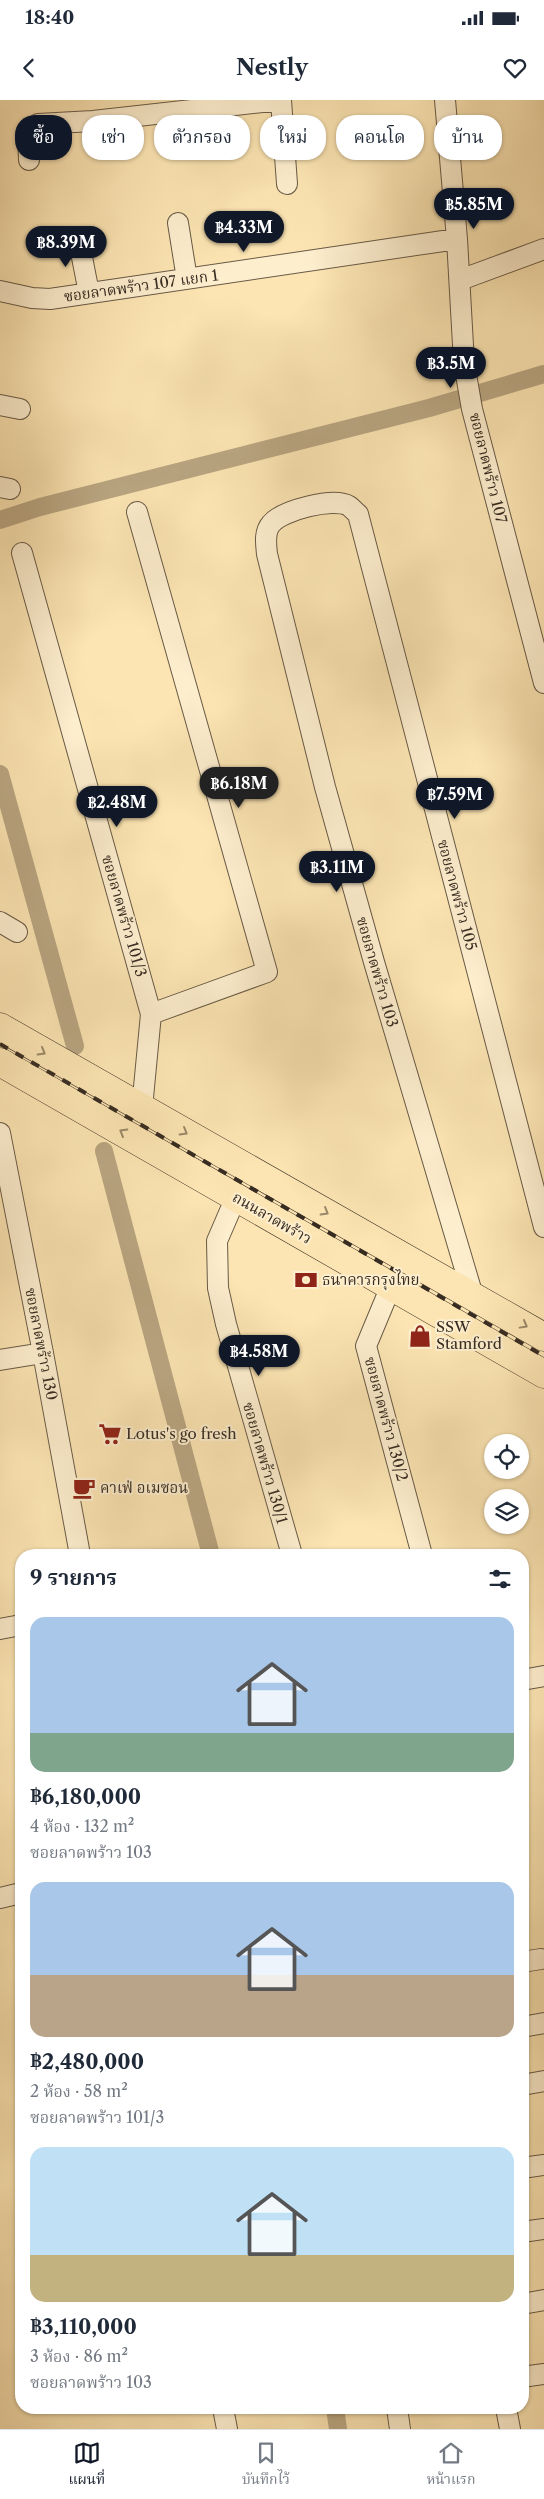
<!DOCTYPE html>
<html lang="th">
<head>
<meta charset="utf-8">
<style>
  :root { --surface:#fff; --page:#f6f6f7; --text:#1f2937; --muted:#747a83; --line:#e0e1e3; --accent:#111827 }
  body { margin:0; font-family:"Libre Caslon Text","Noto Serif Thai",serif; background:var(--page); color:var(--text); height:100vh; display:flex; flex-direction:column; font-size:19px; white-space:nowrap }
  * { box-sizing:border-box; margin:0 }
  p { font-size:16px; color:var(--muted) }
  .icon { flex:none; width:28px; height:28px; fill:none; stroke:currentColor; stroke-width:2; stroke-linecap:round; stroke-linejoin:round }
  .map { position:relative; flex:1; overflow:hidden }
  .side { position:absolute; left:15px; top:1449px; width:514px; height:865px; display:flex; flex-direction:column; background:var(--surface); border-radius:20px; box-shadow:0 1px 4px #0004 }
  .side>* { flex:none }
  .guide { position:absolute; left:15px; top:15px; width:515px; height:45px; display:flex; gap:10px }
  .controls { position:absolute; left:484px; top:1334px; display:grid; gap:10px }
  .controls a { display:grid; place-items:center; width:45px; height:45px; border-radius:50%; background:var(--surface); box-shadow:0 1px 4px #0004; font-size:25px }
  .price { position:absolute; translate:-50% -42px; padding:0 11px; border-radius:18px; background:var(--accent); color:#fff; font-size:16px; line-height:32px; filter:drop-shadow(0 1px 2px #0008) }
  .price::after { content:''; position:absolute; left:50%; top:30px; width:15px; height:11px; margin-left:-8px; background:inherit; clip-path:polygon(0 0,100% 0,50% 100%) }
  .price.active { background:#222; color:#fff }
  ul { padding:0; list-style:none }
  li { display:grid; align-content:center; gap:10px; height:265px; padding:0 15px }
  li span { display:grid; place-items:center; height:155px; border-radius:15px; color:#555 }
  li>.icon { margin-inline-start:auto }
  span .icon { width:90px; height:90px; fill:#fffc; stroke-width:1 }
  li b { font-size:21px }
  h2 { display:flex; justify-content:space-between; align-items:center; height:60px; padding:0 15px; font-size:21px }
  .chip { padding:0 18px; border-radius:20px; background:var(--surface); box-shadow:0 1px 4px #0004; font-size:18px; line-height:45px }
  .chip.active { background:var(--accent); color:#fff }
  .status { display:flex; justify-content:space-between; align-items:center; height:35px; padding:0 25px; background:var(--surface); direction:ltr }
  .status svg { height:14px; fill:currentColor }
  header { display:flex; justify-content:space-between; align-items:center; height:65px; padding:0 15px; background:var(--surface); font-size:22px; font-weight:800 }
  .tab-bar { display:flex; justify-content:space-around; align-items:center; height:70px; border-top:1px solid var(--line); background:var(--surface); font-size:14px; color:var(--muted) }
  .tab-bar a { display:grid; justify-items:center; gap:2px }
  .tab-bar .active { color:var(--accent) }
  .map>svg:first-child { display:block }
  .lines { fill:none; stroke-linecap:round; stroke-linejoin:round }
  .canal { stroke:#b9a682; stroke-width:18 }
  .street-casing { stroke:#685a46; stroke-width:22 }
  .primary-casing { stroke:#372c22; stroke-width:29 }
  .street { stroke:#fdeece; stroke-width:20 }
  .primary { stroke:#fce5b3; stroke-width:28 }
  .rail { stroke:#372c22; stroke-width:4; stroke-dasharray:9 9; stroke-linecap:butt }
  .oneway { stroke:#9a886a }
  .labels { text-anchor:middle; stroke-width:4; stroke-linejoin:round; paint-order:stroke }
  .street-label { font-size:15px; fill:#372c22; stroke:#fdeece }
  .poi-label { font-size:15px; fill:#372c22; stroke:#fdeece; text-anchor:start }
</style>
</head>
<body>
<div class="status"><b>18:40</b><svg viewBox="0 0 49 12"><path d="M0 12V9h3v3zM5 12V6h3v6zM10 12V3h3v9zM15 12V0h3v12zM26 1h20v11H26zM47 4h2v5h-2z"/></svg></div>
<header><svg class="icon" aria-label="back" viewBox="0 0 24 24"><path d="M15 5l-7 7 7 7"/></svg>Nestly<svg class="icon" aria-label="heart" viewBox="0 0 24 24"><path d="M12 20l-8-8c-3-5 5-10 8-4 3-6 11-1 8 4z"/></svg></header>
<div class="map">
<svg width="544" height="2329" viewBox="0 0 544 2329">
  <rect width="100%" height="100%" fill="#fce5b3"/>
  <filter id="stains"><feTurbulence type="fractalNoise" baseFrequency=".004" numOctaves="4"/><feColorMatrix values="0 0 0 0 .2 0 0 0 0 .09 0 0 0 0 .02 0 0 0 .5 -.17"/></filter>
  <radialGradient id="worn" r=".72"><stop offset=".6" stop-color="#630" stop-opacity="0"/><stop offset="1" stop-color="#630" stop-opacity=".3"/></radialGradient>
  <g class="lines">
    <!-- canal -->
    <path class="canal" d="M0,420L40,407L429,308L544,274
      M0,674L75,946
      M104,1051L211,1455
      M335,2308L338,2329"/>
    <defs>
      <path id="street" d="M281,0L287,84
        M445,0L457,139L464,263L472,309L544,583
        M29,60C29,47 25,32 38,24L93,21L281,0
        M178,123L187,179
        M78,137L89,193
        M460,180L544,149
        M0,191L32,198L50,199L457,139
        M0,305L20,309
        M0,387L10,389
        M137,412L267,872L151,914
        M22,453L151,914L142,1008
        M0,822L17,832
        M0,1033L43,1253L80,1455
        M236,1097L217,1141L218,1188L226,1224L292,1455
        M391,1186L366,1246L422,1455
        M473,1196L374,862L325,687L267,454C266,444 264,432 271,424C282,410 334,397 349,406C352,408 355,412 358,414L544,1127
        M0,1260L43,1253
        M0,1529L21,1525
        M522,1580L544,1576
        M0,1798L21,1793
        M522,1862L541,1859
        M522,1927L544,1923
        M522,1985L544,1981
        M522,2068L544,2065
        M522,2132L544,2129
        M522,2204L544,2200
        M522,2277L544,2274
        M223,2308L227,2329
        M397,2308L400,2329
        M506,2308L510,2329"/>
      <path id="primary" d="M0,927L544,1237
        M0,962L544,1274"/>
    </defs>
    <!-- street casing -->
    <use href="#street" class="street-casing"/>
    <!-- primary casing -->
    <use href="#primary" class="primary-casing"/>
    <!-- street -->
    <use href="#street" class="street"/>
    <!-- primary -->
    <use href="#primary" class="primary"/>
    <!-- rail -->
    <path class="rail" d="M0,944L544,1256"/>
  </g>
  <!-- one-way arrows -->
  <defs><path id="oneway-chevron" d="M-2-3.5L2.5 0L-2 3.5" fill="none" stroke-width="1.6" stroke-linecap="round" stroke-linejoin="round" transform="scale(1.25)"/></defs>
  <g class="oneway">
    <use href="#oneway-chevron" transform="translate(42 952) rotate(30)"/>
    <use href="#oneway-chevron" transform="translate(123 1032) rotate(-150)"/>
    <use href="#oneway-chevron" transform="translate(184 1032) rotate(30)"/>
    <use href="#oneway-chevron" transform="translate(325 1112) rotate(30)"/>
    <use href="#oneway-chevron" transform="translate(524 1225) rotate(29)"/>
  </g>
  <!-- icons -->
  <defs>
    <symbol id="bank-bare" viewBox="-9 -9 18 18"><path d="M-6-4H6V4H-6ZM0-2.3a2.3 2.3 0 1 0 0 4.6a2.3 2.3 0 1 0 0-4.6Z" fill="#8f2418" stroke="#fdeece" stroke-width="2.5" paint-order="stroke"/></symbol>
    <symbol id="shop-bare" viewBox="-9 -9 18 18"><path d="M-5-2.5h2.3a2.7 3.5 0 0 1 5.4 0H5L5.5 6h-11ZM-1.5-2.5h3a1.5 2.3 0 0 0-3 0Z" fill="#8f2418" stroke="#fdeece" stroke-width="2.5" paint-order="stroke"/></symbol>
    <symbol id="supermarket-bare" viewBox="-9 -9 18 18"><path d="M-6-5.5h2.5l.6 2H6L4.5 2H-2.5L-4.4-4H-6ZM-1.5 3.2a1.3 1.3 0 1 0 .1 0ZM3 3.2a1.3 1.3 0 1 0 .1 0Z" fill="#8f2418" stroke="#fdeece" stroke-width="2.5" paint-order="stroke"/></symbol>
    <symbol id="cafe-bare" viewBox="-9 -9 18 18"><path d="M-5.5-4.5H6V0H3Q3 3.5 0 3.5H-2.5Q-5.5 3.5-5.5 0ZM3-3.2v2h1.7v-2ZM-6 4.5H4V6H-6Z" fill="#8f2418" stroke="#fdeece" stroke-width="2.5" paint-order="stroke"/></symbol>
  </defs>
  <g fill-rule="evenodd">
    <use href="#bank-bare" x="290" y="1164" width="32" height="32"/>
    <use href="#shop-bare" x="404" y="1220" width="32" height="32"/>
    <use href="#supermarket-bare" x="94" y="1318" width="32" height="32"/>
    <use href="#cafe-bare" x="68" y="1372" width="32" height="32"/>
  </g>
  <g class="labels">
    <!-- street labels -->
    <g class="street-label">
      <text transform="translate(141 186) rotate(-8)" y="5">ซอยลาดพร้าว 107 แยก 1</text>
      <text transform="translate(488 368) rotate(76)" y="5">ซอยลาดพร้าว 107</text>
      <text transform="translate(457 795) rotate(75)" y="5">ซอยลาดพร้าว 105</text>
      <text transform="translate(124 816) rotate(74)" y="5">ซอยลาดพร้าว 101/3</text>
      <text transform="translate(377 872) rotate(74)" y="5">ซอยลาดพร้าว 103</text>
      <text transform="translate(272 1118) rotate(30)" y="5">ถนนลาดพร้าว</text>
      <text transform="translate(41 1244) rotate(79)" y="5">ซอยลาดพร้าว 130</text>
      <text transform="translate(386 1319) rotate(75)" y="5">ซอยลาดพร้าว 130/2</text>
      <text transform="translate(265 1363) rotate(74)" y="5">ซอยลาดพร้าว 130/1</text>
    </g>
    <!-- poi labels -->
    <g class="poi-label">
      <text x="322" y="1185">ธนาคารกรุงไทย</text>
      <text x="436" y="1232">SSW<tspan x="436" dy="17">Stamford</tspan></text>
      <text x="126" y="1339">Lotus's go fresh</text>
      <text x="100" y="1393">คาเฟ่ อเมซอน</text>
    </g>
  </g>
  <rect width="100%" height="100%" filter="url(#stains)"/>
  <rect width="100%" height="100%" fill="url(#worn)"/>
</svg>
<div class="controls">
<a><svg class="icon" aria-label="locate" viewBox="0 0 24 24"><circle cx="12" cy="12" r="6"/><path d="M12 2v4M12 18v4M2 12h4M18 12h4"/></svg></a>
<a><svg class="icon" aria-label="layers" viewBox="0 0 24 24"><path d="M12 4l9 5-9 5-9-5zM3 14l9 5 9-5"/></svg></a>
</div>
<b class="price" style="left:474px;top:130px">฿5.85M</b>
<b class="price" style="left:244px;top:153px">฿4.33M</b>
<b class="price" style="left:66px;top:168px">฿8.39M</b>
<b class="price" style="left:451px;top:289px">฿3.5M</b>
<b class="price active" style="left:239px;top:709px">฿6.18M</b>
<b class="price" style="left:455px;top:720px">฿7.59M</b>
<b class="price" style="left:117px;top:728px">฿2.48M</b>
<b class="price" style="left:337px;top:793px">฿3.11M</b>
<b class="price" style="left:259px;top:1277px">฿4.58M</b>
<div class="guide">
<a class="chip active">ซื้อ</a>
<a class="chip">เช่า</a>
<a class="chip">ตัวกรอง</a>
<a class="chip">ใหม่</a>
<a class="chip">คอนโด</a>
<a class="chip">บ้าน</a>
</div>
<section class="side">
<h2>9 รายการ<svg class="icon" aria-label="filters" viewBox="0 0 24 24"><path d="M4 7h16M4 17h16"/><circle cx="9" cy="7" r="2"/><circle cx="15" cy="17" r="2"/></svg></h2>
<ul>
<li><span style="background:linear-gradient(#a9c7e8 75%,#7fa58c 0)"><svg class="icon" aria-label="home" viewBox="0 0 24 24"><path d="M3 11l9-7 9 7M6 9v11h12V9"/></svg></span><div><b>฿6,180,000</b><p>4 ห้อง · 132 m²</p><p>ซอยลาดพร้าว 103</p></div></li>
<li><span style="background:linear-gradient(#a9c7e8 60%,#b9a48a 0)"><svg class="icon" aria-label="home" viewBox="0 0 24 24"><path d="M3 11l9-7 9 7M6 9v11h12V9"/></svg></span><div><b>฿2,480,000</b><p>2 ห้อง · 58 m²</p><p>ซอยลาดพร้าว 101/3</p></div></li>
<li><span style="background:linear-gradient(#bfe0f5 70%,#c2b280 0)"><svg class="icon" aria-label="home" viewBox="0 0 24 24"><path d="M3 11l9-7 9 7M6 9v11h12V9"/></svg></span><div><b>฿3,110,000</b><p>3 ห้อง · 86 m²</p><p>ซอยลาดพร้าว 103</p></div></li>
</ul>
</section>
</div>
<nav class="tab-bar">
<a class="active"><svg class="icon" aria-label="map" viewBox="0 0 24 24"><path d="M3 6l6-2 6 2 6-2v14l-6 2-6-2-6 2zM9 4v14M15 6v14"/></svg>แผนที่</a>
<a><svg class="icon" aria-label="saved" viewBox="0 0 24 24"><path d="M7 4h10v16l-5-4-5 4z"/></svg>บันทึกไว้</a>
<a><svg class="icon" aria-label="home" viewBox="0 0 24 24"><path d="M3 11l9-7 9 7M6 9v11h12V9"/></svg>หน้าแรก</a>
</nav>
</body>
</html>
